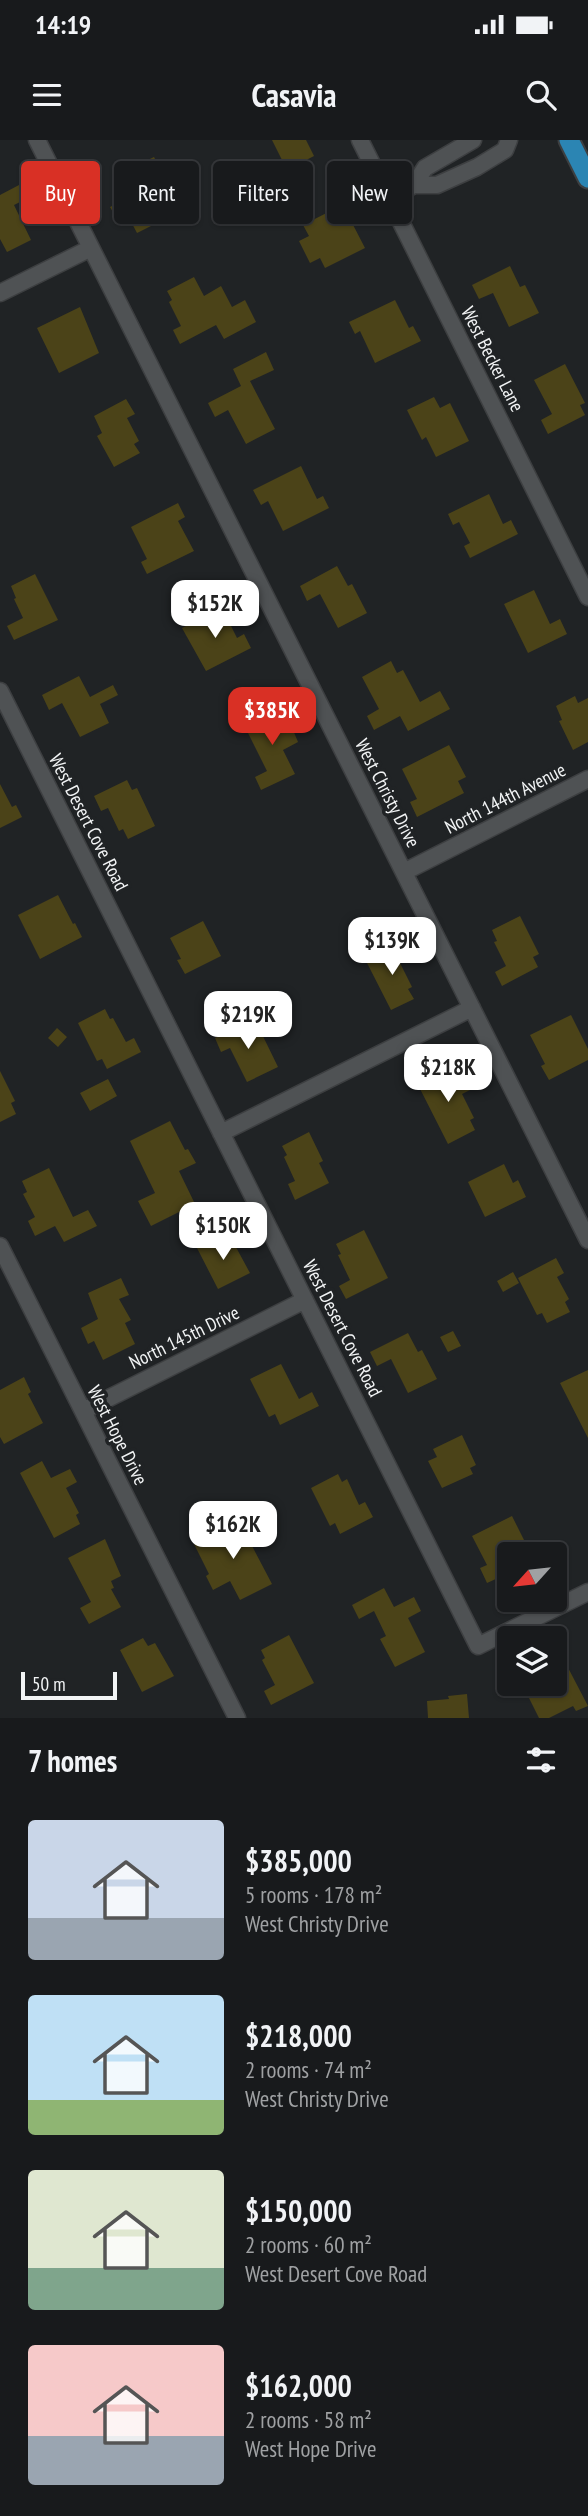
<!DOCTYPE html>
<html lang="en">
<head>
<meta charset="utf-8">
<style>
  :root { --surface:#181a1c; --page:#212325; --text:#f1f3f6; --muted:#9fa1a3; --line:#36383b; --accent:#d93025 }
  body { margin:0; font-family:"PT Sans Narrow",sans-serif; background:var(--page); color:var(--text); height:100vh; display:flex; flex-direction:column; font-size:26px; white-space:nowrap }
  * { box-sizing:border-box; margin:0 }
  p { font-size:23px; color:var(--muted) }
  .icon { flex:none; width:38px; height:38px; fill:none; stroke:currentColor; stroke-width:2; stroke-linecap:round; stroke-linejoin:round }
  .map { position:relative; height:1578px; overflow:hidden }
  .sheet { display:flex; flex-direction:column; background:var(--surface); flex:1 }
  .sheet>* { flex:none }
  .hud { position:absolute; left:21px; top:21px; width:546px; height:63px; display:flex; gap:14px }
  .needle { width:46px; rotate:243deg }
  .fabs { position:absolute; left:497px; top:1402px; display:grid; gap:14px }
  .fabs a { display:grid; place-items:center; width:70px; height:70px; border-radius:7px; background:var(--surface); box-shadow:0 2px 5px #0004,0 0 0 2px var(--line); font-size:35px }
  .scale { position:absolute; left:21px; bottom:18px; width:96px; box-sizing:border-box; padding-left:7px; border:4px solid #f2f4f5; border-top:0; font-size:19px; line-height:24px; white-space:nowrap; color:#f2f4f5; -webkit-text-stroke:5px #202325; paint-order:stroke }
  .price { position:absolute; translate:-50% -60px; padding:0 16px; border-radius:14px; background:#fff; color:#222; font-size:23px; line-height:46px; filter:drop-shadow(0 2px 4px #0008) }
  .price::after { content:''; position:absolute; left:50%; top:42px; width:21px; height:16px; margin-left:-10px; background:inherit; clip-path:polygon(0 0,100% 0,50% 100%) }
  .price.selected { background:var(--accent); color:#fff }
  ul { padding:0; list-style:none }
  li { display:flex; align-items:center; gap:21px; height:175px; padding:0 28px }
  li span { display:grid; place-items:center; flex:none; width:196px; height:140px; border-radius:7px; color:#555 }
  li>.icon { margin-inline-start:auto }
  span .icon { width:84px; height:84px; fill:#fffc; stroke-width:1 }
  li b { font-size:30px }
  h2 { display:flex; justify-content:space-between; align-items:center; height:84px; padding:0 28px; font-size:30px }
  .chip { padding:0 24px; border-radius:7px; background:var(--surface); box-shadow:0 2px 5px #0004,0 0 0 2px var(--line); font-size:24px; line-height:63px }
  .chip.selected { background:var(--accent); color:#fff }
  .status { display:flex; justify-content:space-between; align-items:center; height:49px; padding:0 35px; background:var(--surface); direction:ltr }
  .status svg { height:19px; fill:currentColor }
  header { display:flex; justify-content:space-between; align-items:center; height:91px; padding:0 28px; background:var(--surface); font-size:32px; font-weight:600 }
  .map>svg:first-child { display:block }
  .building { fill:#4b4318 }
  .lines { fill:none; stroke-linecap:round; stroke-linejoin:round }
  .minor-casing { stroke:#3d3f41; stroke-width:19 }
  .major-casing { stroke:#3d3f41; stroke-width:23 }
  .minor { stroke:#4f5254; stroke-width:16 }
  .major { stroke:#2b85b3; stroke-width:19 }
  .labels { text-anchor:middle; stroke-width:7; stroke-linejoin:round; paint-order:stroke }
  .street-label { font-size:19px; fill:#f2f4f5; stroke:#202325 }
</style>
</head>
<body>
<div class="status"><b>14:19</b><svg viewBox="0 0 49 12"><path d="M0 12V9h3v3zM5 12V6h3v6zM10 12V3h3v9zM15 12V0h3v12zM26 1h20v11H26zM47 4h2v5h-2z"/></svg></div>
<header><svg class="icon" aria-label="menu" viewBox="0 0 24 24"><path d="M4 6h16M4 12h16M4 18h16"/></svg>Casavia<svg class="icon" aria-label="search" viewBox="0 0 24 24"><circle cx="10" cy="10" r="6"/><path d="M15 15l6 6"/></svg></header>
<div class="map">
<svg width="588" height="1578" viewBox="0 0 588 1578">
  <rect width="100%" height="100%" fill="#202325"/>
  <!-- building -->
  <path class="building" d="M272,0H306L314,16L287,30Z
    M154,17L167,43L151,51L160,70L156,72L161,81L137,93L128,76L118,81L110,67L134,55L123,32Z
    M19,45L26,59L14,65L31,100L7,112L0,99V55Z
    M350,61L357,75L350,79L365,108L325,128L320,118L310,123L299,101L309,96L303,85Z
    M510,126L520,147L525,145L539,173L509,187L493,153L479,159L472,145Z
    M194,137L204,156L221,146L232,167L245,160L256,182L224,199L216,185L180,204L173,190L181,186L169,162L172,160L167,151Z
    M395,160L409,188L413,186L421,201L375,223L360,191L355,194L349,182Z
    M80,167L99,213L59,233L37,188Z
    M266,212L274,230L250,241L275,289L246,304L228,270L215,277L208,263L241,246L233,229Z
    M565,224L585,263L580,265L585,275L548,294L541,280L552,274L534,240Z
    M434,257L440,268L450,263L469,301L436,317L426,297L422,300L407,270Z
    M126,259L135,274L127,278L139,301L134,304L140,313L114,327L97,296L102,293L94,276Z
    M301,326L317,359L323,356L329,368L283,391L268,361L261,365L253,350Z
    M489,354L503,384L511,380L518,394L470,418L464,406L470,403L459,382L453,385L448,374Z
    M178,363L185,377L178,381L194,411L147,434L141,422L147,419L131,387Z
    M337,426L348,446L352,444L367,473L338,488L320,454L307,461L300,446Z
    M35,434L58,480L14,500L7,486L23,478L14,459L16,458L11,446Z
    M534,450L550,484L560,479L567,494L528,513L504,464Z
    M222,468L237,498L244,494L251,508L206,531L182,488Z
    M391,521L397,533L403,530L420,562L440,551L450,569L408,591L400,576L374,590L367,576L379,569L362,537Z
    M79,536L90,557L113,545L118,555L100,564L109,583L80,597L62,563L49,570L42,555Z
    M575,556L578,563L588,558V602L573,610L559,581L562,580L556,566Z
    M277,569L288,592L293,590L298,602L283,610L295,634L261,650L255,637L267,631L244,585Z
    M449,605L466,637L458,641L464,653L417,677L410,662L417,659L402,629Z
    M127,640L132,650L137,648L155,686L128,699L123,689L119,691L108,668L101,671L94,656Z
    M0,644L12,667L16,665L22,677L0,688Z
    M58,755L73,784L75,783L82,797L40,819L18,775Z
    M520,776L539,814L533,817L538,827L502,846L495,832L506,826L494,802L497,801L492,790Z
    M203,781L221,816L185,834L177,820L181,819L170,798Z
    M400,805L408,819L400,823L412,847L408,849L414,859L391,870L366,821Z
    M105,869L110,879L113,878L126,902L134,898L141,912L107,929L102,919L97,921L78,883Z
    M571,875L588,909V920L549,940L541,926L545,924L530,895Z
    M248,882L253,892L259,888L278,927L247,942L230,908L221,912L215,898Z
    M57,888L67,897L58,907L48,898Z
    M438,928L446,945L465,935L472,949L462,954L474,978L470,980L475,990L448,1004L415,939Z
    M0,931L15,961L11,963L16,974L0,982Z
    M108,939L117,956L90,971L80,953Z
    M170,981L185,1010L188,1009L196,1023L179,1031L195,1064L151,1086L138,1061L155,1053L130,1001Z
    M309,992L323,1021L319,1023L329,1043L295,1060L288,1044L295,1041L284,1017L287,1015L282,1006Z
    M504,1024L513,1043L518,1040L526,1057L485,1077L468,1042Z
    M49,1028L73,1077L88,1070L97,1086L64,1102L55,1086L35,1096L28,1081L35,1077L23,1054L27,1052L22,1041Z
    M364,1090L388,1138L346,1159L339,1146L350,1140L338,1115L341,1114L336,1104Z
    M218,1097L221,1103L231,1098L250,1133L218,1149L197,1108Z
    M556,1118L564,1133L557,1137L569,1159L565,1162L570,1172L547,1183L542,1173L537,1175L518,1138Z
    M513,1132L519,1143L503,1152L497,1141Z
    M121,1138L129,1155L119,1159L131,1180L125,1183L135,1204L103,1220L94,1201L88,1204L81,1188L98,1179L88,1153Z
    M453,1191L461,1206L448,1212L440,1197Z
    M408,1193L418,1212L422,1210L437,1239L408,1253L391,1219L377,1226L370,1212Z
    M281,1224L299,1259L312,1252L319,1266L280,1285L275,1274L269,1277L250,1239Z
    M588,1230V1298L560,1243Z
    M24,1237L31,1252L28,1254L43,1283L4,1304L0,1297V1250Z
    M462,1295L476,1325L470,1328L473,1334L442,1348L428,1321L437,1317L433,1309Z
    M42,1321L51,1338L70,1329L77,1342L66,1348L79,1373L76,1375L80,1384L54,1398L20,1333Z
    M338,1334L342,1342L347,1339L359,1365L365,1362L373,1377L340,1394L335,1383L330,1386L311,1348Z
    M512,1376L531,1414H509V1433L487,1443L480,1428L487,1425L472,1396Z
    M239,1381L272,1444L240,1460L230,1441L213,1450L206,1436L209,1434L194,1404Z
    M105,1399L121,1436L111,1441L114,1448L111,1449L121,1467L89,1484L80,1468L91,1462L68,1418Z
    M384,1448L394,1467L414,1457L421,1471L408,1478L425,1512L395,1527L380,1499L386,1496L374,1471L359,1479L352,1465Z
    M289,1495L314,1543L271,1565L264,1551L275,1545L262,1520L265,1518L261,1510Z
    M143,1498L148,1506L155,1503L174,1536L142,1552L120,1510Z
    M564,1520L588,1566L576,1571L573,1566L549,1578H539L522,1544H555V1525Z
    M467,1554L469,1578H428L427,1561L449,1559L448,1556Z"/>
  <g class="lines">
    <defs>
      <path id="minor" d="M37,0L588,1100
        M360,0L588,457
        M414,45L425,28L473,0
        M389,58L414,45H437L477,27L505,10L509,0
        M0,153L91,108
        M0,551L478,1506L588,1452
        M404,732L588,639
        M221,993L472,868
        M0,1106L237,1578
        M83,1271L305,1160"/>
      <path id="major" d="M569,0L588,38"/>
    </defs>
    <!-- minor casing -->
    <use href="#minor" class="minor-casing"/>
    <!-- major casing -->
    <use href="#major" class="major-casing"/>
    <!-- minor -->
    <use href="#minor" class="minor"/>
    <!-- major -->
    <use href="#major" class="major"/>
  </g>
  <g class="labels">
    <!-- street labels -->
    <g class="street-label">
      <text transform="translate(493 219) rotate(63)" y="7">West Becker Lane</text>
      <text transform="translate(388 653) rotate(63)" y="7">West Christy Drive</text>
      <text transform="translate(505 658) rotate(-27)" y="7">North 144th Avenue</text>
      <text transform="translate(89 682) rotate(63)" y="7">West Desert Cove Road</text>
      <text transform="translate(343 1188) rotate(63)" y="7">West Desert Cove Road</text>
      <text transform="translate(184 1197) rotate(-26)" y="7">North 145th Drive</text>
      <text transform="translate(118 1295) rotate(63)" y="7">West Hope Drive</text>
    </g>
  </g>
</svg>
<div class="fabs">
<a><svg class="needle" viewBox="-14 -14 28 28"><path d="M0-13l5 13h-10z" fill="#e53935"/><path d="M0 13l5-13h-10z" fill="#9fa1a3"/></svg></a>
<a><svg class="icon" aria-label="layers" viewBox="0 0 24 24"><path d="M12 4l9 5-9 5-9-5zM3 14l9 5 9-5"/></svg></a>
</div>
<div class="scale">50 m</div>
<b class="price" style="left:215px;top:500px">$152K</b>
<b class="price selected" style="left:272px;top:607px">$385K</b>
<b class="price" style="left:392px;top:837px">$139K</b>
<b class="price" style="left:248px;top:911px">$219K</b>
<b class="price" style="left:448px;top:964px">$218K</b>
<b class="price" style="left:223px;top:1122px">$150K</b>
<b class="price" style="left:233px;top:1421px">$162K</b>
<div class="hud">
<a class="chip selected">Buy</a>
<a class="chip">Rent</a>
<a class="chip">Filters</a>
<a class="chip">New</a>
</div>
</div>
<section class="sheet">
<h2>7 homes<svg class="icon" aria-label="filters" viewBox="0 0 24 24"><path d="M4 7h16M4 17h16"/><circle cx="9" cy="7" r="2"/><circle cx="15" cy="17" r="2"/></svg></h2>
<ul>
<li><span style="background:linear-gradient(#c9d6e8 70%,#9aa5b1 0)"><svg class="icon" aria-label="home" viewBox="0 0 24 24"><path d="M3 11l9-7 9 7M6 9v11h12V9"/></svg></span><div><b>$385,000</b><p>5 rooms · 178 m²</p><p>West Christy Drive</p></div></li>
<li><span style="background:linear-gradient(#bfe0f5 75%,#8fb573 0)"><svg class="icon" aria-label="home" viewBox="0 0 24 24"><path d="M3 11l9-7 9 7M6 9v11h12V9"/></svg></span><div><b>$218,000</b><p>2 rooms · 74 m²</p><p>West Christy Drive</p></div></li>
<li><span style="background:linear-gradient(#dfe7d0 70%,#7fa58c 0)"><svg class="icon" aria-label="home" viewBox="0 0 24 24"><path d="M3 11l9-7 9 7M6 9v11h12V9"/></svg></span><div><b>$150,000</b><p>2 rooms · 60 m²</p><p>West Desert Cove Road</p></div></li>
<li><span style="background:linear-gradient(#f6c9c9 65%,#9aa5b1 0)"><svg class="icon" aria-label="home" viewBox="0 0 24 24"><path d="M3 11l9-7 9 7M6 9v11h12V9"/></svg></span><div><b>$162,000</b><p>2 rooms · 58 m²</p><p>West Hope Drive</p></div></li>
</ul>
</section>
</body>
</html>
